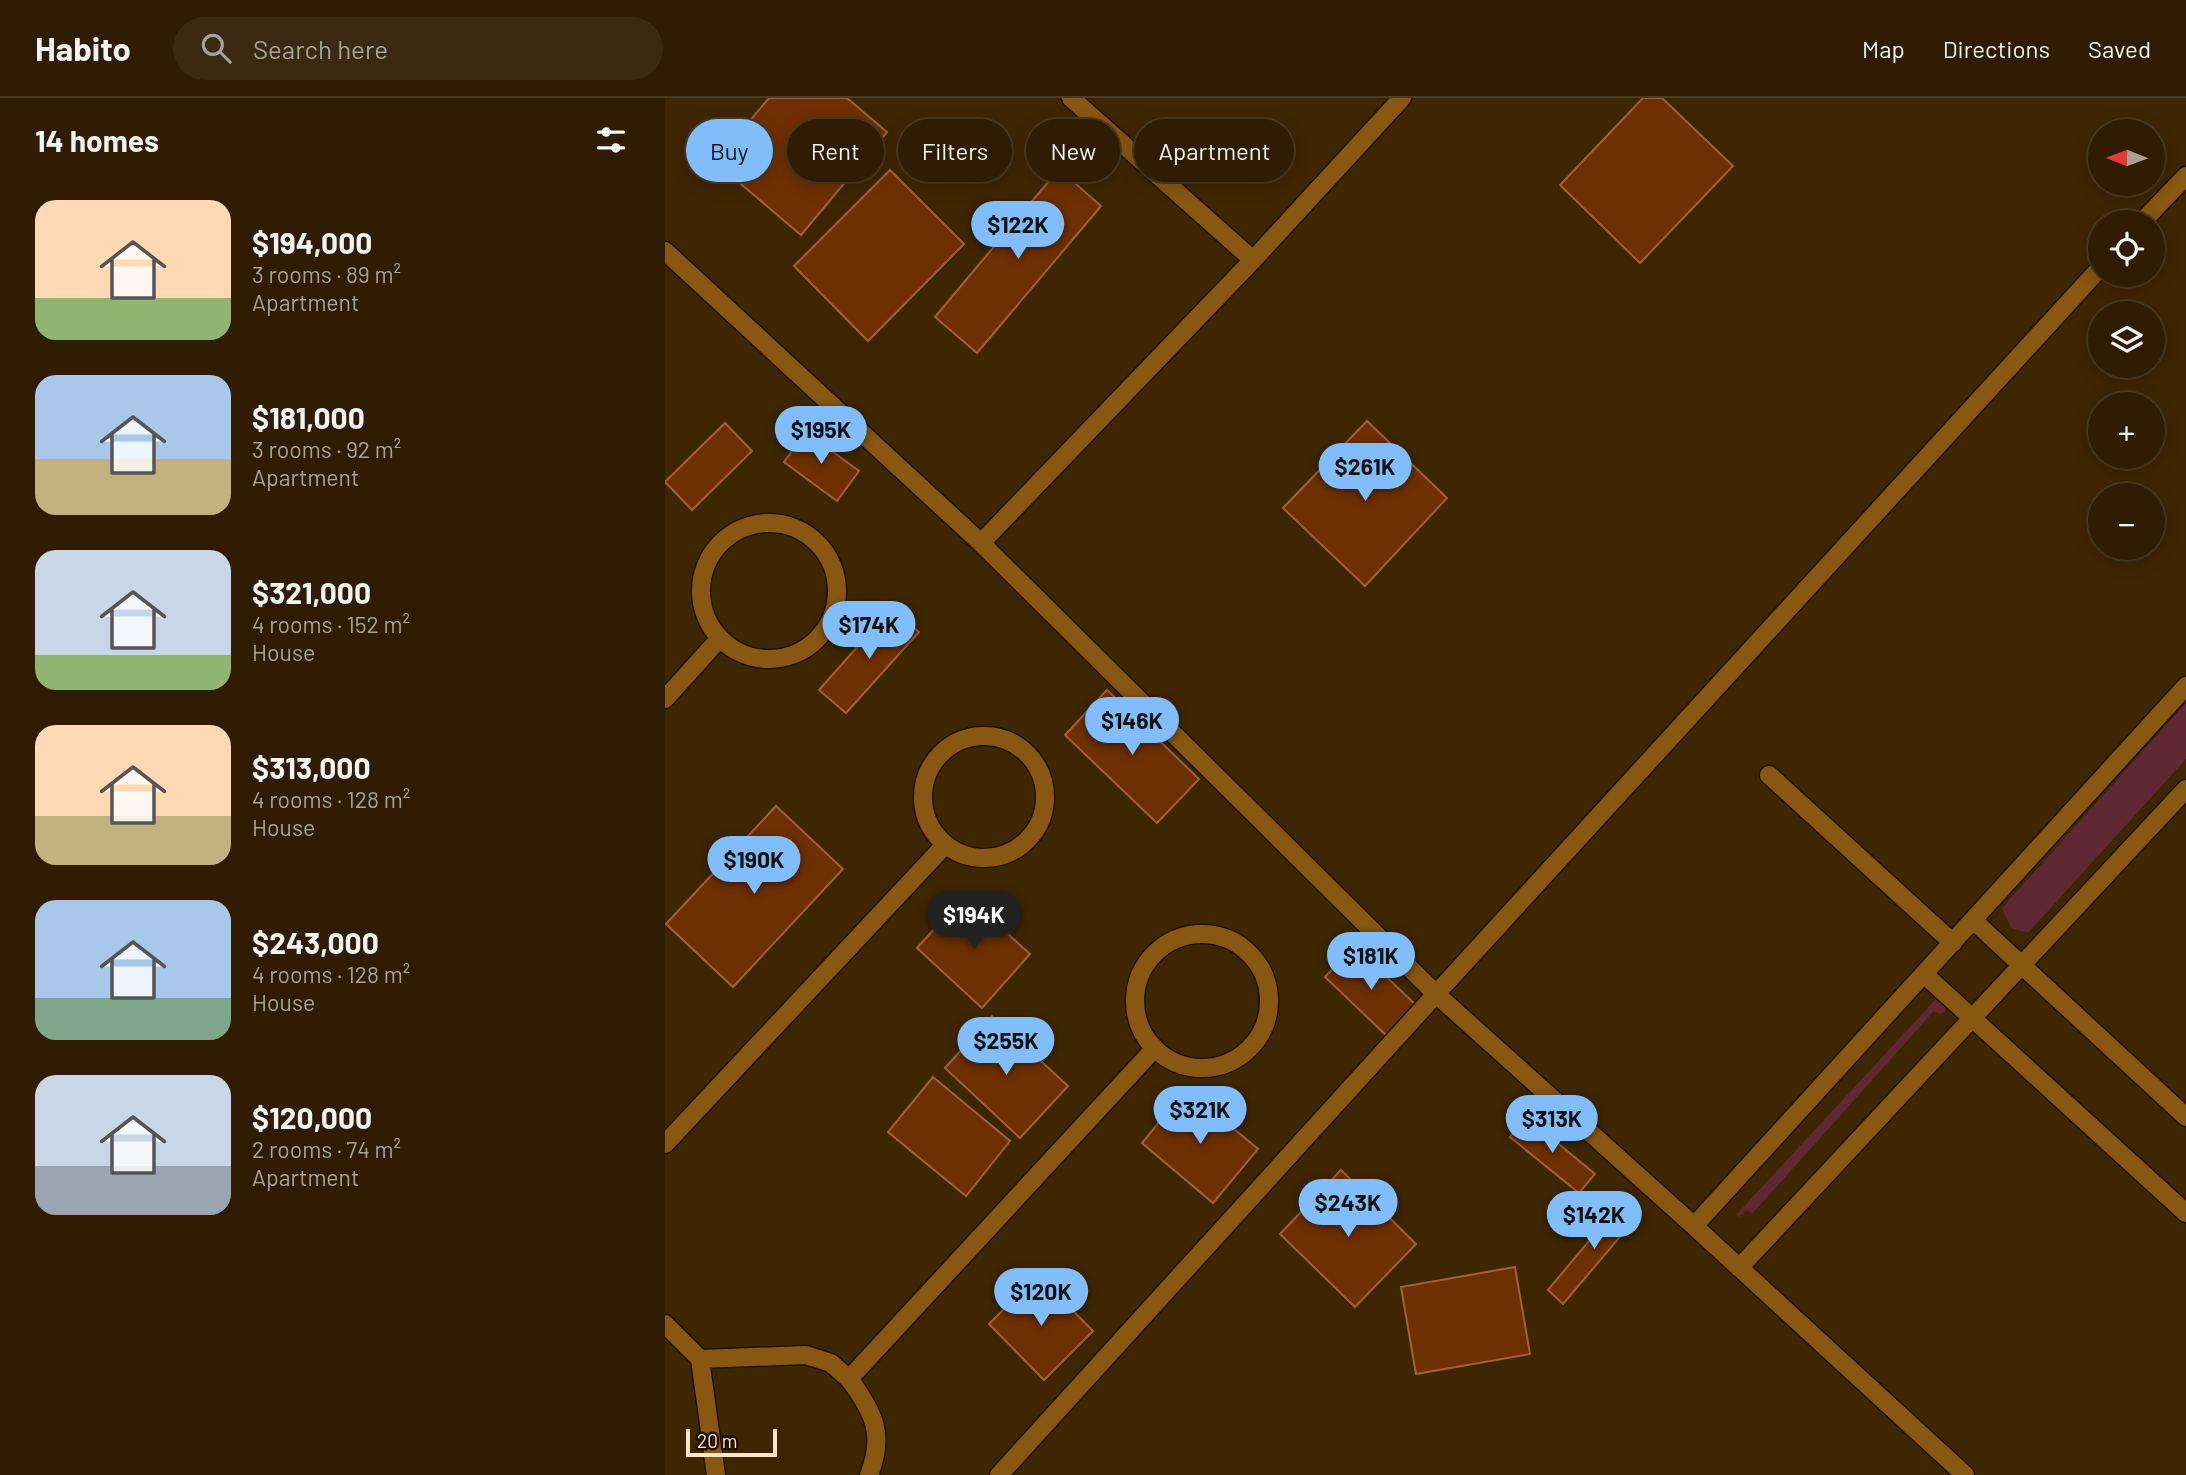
<!DOCTYPE html>
<html lang="en">
<head>
<meta charset="utf-8">
<style>
  :root { --surface:#2f1c02; --page:#3b2911; --text:#f1f3f6; --muted:#a7a199; --line:#4a3a24; --accent:#80bdfa }
  body { margin:0; font-family:Barlow,sans-serif; background:var(--page); color:var(--text); height:100vh; display:flex; flex-direction:column; font-size:26px; white-space:nowrap }
  * { box-sizing:border-box; margin:0 }
  p { font-size:23px; color:var(--muted) }
  .icon { flex:none; width:38px; height:38px; fill:none; stroke:currentColor; stroke-width:2; stroke-linecap:round; stroke-linejoin:round }
  .map { position:relative; flex:1; overflow:hidden }
  .sheet { display:flex; flex-direction:column; background:var(--surface); width:665px }
  .sheet>* { flex:none }
  .banner { position:absolute; left:21px; top:21px; width:665px; height:63px; display:flex; gap:14px }
  .needle { width:46px; rotate:271deg }
  .tools { position:absolute; left:1423px; top:21px; display:grid; gap:14px }
  .tools a { display:grid; place-items:center; width:77px; height:77px; border-radius:50%; background:var(--surface); box-shadow:0 4px 18px #0003,0 0 0 2px var(--line); font-size:35px }
  .scale { position:absolute; left:21px; bottom:18px; width:91px; box-sizing:border-box; padding-left:7px; border:4px solid #fde6ce; border-top:0; font-size:19px; line-height:24px; white-space:nowrap; color:#fde6ce; -webkit-text-stroke:5px #230f00; paint-order:stroke }
  .price { position:absolute; translate:-50% -60px; padding:0 16px; border-radius:24px; background:var(--accent); color:#111; font-size:23px; line-height:46px; filter:drop-shadow(0 2px 4px #0008) }
  .price::after { content:''; position:absolute; left:50%; top:42px; width:21px; height:16px; margin-left:-10px; background:inherit; clip-path:polygon(0 0,100% 0,50% 100%) }
  .price.current { background:#222; color:#fff }
  ul { padding:0; list-style:none }
  li { display:flex; align-items:center; gap:21px; height:175px; padding:0 35px }
  li span { display:grid; place-items:center; flex:none; width:196px; height:140px; border-radius:21px; color:#555 }
  li>.icon { margin-inline-start:auto }
  span .icon { width:84px; height:84px; fill:#fffc; stroke-width:1 }
  li b { font-size:30px }
  h2 { display:flex; justify-content:space-between; align-items:center; height:84px; padding:0 35px; font-size:30px }
  .pill { padding:0 24px; border-radius:32px; background:var(--surface); box-shadow:0 4px 18px #0003,0 0 0 2px var(--line); font-size:24px; line-height:63px }
  .pill.current { background:var(--accent); color:#111 }
  header { display:flex; align-items:center; gap:42px; box-sizing:border-box; height:98px; padding:0 35px; background:var(--surface); border-bottom:2px solid var(--line) }
  header strong { font-size:33px }
  nav { display:flex; gap:38px; margin-inline-start:auto; font-size:24px }
  .search { width:490px; height:63px; background:var(--page); display:flex; align-items:center; gap:18px; box-sizing:border-box; padding:0 24px; border-radius:38px; color:var(--muted); font-size:26px }
  main { display:flex; flex:1; min-height:0 }
  .map>svg:first-child { display:block }
  .green { fill:#602833 }
  .building { fill:#6e3003; stroke:#a2603a; stroke-width:2 }
  .lines { fill:none; stroke-linecap:round; stroke-linejoin:round }
  .minor-casing { stroke:#201101; stroke-width:21 }
  .minor { stroke:#885711; stroke-width:18 }
</style>
</head>
<body>
<header>
<strong>Habito</strong>
<div class="search"><svg class="icon" aria-label="search" viewBox="0 0 24 24"><circle cx="10" cy="10" r="6"/><path d="M15 15l6 6"/></svg>Search here</div>
<nav><a>Map</a><a>Directions</a><a>Saved</a></nav>
</header>
<main>
<section class="sheet">
<h2>14 homes<svg class="icon" aria-label="filters" viewBox="0 0 24 24"><path d="M4 7h16M4 17h16"/><circle cx="9" cy="7" r="2"/><circle cx="15" cy="17" r="2"/></svg></h2>
<ul>
<li><span style="background:linear-gradient(#ffd9b3 70%,#8fb573 0)"><svg class="icon" aria-label="home" viewBox="0 0 24 24"><path d="M3 11l9-7 9 7M6 9v11h12V9"/></svg></span><div><b>$194,000</b><p>3 rooms · 89 m²</p><p>Apartment</p></div></li>
<li><span style="background:linear-gradient(#a9c7e8 60%,#c2b280 0)"><svg class="icon" aria-label="home" viewBox="0 0 24 24"><path d="M3 11l9-7 9 7M6 9v11h12V9"/></svg></span><div><b>$181,000</b><p>3 rooms · 92 m²</p><p>Apartment</p></div></li>
<li><span style="background:linear-gradient(#c9d6e8 75%,#8fb573 0)"><svg class="icon" aria-label="home" viewBox="0 0 24 24"><path d="M3 11l9-7 9 7M6 9v11h12V9"/></svg></span><div><b>$321,000</b><p>4 rooms · 152 m²</p><p>House</p></div></li>
<li><span style="background:linear-gradient(#ffd9b3 65%,#c2b280 0)"><svg class="icon" aria-label="home" viewBox="0 0 24 24"><path d="M3 11l9-7 9 7M6 9v11h12V9"/></svg></span><div><b>$313,000</b><p>4 rooms · 128 m²</p><p>House</p></div></li>
<li><span style="background:linear-gradient(#a9c7e8 70%,#7fa58c 0)"><svg class="icon" aria-label="home" viewBox="0 0 24 24"><path d="M3 11l9-7 9 7M6 9v11h12V9"/></svg></span><div><b>$243,000</b><p>4 rooms · 128 m²</p><p>House</p></div></li>
<li><span style="background:linear-gradient(#c9d6e8 65%,#9aa5b1 0)"><svg class="icon" aria-label="home" viewBox="0 0 24 24"><path d="M3 11l9-7 9 7M6 9v11h12V9"/></svg></span><div><b>$120,000</b><p>2 rooms · 74 m²</p><p>Apartment</p></div></li>
</ul>
</section>
<div class="map">
<svg width="1521" height="1377" viewBox="0 0 1521 1377">
  <rect width="100%" height="100%" fill="#3f2603"/>
  <!-- green -->
  <path class="green" d="M1521,605V661L1363,835L1346,830L1337,810Z
    M1271,901L1280,905V913L1275,916L1269,913L1087,1116L1083,1112L1074,1119L1071,1117Z"/>
  <!-- building -->
  <path class="building" d="M104,0H182L222,34L136,137L50,64Z
    M978,0H997L1068,68L975,165L895,87Z
    M394,71L436,108L312,255L270,219Z
    M225,72L299,146L203,243L129,168Z
    M702,323L782,400L700,488L618,410Z
    M60,325L87,353L27,412L0,384Z
    M141,334L194,373L172,403L119,364Z
    M227,510L254,534L181,615L154,592Z
    M442,592L534,681L492,725L400,637Z
    M111,708L178,771L68,889L1,826Z
    M300,797L365,856L317,910L252,850Z
    M689,848L752,908L723,939L660,879Z
    M327,918L403,988L355,1040L280,970Z
    M268,979L345,1043L301,1098L223,1034Z
    M521,991L593,1051L548,1105L477,1045Z
    M861,1019L930,1076L914,1095L845,1039Z
    M676,1072L751,1146L690,1209L615,1136Z
    M960,1100L976,1114L898,1206L883,1192Z
    M850,1169L865,1256L751,1276L736,1189Z
    M373,1177L428,1233L379,1282L324,1226Z"/>
  <g class="lines">
    <defs>
      <path id="minor" d="M406,0L588,162
        M1477,124L1521,78
        M0,153L316,445L771,896L334,1377
        M36 493a68 68 0 1 1 136 0a68 68 0 1 1-136 0Z
        M316,445L588,162L737,0
        M0,601L55,540
        M258 699a61 61 0 1 1 122 0a61 61 0 1 1-122 0Z
        M1104,677L1288,845
        M1309,823L1521,1019
        M470 903a67 67 0 1 1 134 0a67 67 0 1 1-134 0Z
        M1260,877L1521,1115
        M0,1046L280,747
        M1029,1128L1521,588
        M1074,1170L1521,691
        M0,1226L35,1261L141,1257L166,1265L184,1281L490,950
        M35,1261L51,1377
        M184,1281C209,1314 220,1337 204,1377
        M1300,1377L1029,1128L771,896L1435,170"/>
    </defs>
    <!-- minor casing -->
    <use href="#minor" class="minor-casing"/>
    <!-- minor -->
    <use href="#minor" class="minor"/>
  </g>
</svg>
<div class="tools">
<a><svg class="needle" viewBox="-14 -14 28 28"><path d="M0-13l5 13h-10z" fill="#e53935"/><path d="M0 13l5-13h-10z" fill="#a7a199"/></svg></a>
<a><svg class="icon" aria-label="locate" viewBox="0 0 24 24"><circle cx="12" cy="12" r="6"/><path d="M12 2v4M12 18v4M2 12h4M18 12h4"/></svg></a>
<a><svg class="icon" aria-label="layers" viewBox="0 0 24 24"><path d="M12 4l9 5-9 5-9-5zM3 14l9 5 9-5"/></svg></a>
<a>+</a>
<a>−</a>
</div>
<div class="scale">20 m</div>
<b class="price" style="left:353px;top:163px">$122K</b>
<b class="price" style="left:156px;top:368px">$195K</b>
<b class="price" style="left:700px;top:405px">$261K</b>
<b class="price" style="left:204px;top:563px">$174K</b>
<b class="price" style="left:467px;top:659px">$146K</b>
<b class="price" style="left:89px;top:798px">$190K</b>
<b class="price current" style="left:309px;top:853px">$194K</b>
<b class="price" style="left:706px;top:894px">$181K</b>
<b class="price" style="left:341px;top:979px">$255K</b>
<b class="price" style="left:535px;top:1048px">$321K</b>
<b class="price" style="left:887px;top:1057px">$313K</b>
<b class="price" style="left:683px;top:1141px">$243K</b>
<b class="price" style="left:929px;top:1153px">$142K</b>
<b class="price" style="left:376px;top:1230px">$120K</b>
<div class="banner">
<a class="pill current">Buy</a>
<a class="pill">Rent</a>
<a class="pill">Filters</a>
<a class="pill">New</a>
<a class="pill">Apartment</a>
</div>
</div>
</main>
</body>
</html>
